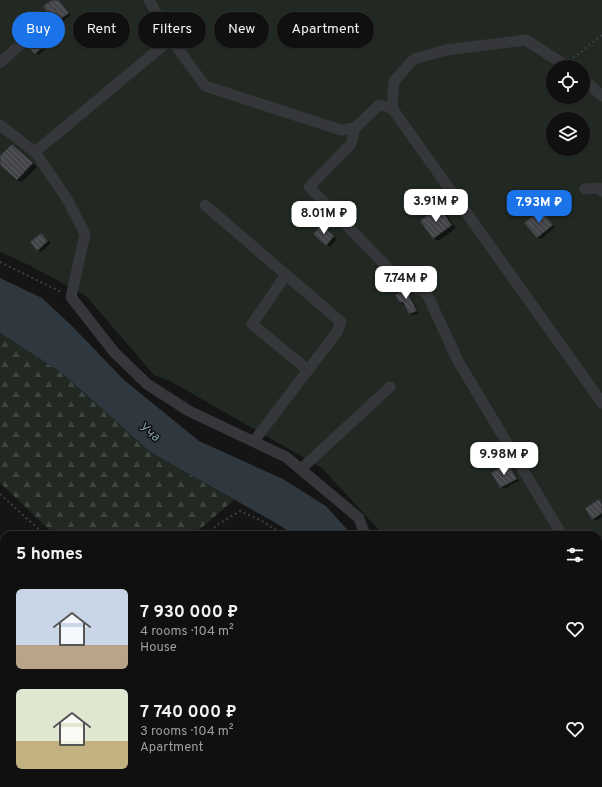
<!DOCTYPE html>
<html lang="en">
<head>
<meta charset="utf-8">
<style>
  :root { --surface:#101010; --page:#1e1e1e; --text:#f1f3f6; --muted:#9c9d9f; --line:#303030; --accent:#1a73e8 }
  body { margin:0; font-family:Overpass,sans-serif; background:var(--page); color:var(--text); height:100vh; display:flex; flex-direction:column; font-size:15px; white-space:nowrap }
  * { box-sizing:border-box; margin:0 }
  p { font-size:13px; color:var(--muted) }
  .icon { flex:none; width:22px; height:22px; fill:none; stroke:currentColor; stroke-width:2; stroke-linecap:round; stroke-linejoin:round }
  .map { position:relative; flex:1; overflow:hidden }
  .details { position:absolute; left:0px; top:531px; width:602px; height:256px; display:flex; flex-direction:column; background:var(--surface); border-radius:12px 12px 0 0; box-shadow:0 1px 3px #0004,0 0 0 1px var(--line) }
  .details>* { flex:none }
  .guide { position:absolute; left:12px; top:12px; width:400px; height:36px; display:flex; gap:8px }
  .tools { position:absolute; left:546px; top:60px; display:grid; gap:8px }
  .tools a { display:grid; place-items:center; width:44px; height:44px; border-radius:50%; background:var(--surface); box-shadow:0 1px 3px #0004,0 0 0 1px var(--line); font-size:20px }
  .price { position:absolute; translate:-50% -34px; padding:0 9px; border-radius:8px; background:#fff; color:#222; font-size:13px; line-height:26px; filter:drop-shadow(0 1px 2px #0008) }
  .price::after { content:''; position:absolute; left:50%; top:24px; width:12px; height:9px; margin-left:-6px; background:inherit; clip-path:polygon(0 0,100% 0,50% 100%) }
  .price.on { background:var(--accent); color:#fff }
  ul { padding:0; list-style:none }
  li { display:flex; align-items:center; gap:12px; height:100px; padding:0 16px }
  li span { display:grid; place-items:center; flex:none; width:112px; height:80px; border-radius:6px; color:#555 }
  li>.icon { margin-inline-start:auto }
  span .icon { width:48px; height:48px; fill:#fffc; stroke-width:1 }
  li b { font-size:17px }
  h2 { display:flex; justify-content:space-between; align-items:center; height:48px; padding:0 16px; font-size:17px }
  .pill { padding:0 14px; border-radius:18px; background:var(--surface); box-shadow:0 1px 3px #0004,0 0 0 1px var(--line); font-size:14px; line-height:36px }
  .pill.on { background:var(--accent); color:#fff }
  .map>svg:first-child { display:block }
  .green { fill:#212922; fill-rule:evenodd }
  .forest { fill:url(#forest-firs) }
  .water { fill:#2f383e }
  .shadow { fill:#0007 }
  .building { fill:url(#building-back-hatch); stroke:#2f2f32 }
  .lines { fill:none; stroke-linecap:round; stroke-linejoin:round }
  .path { stroke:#3c3e42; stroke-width:2; stroke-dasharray:2 3; stroke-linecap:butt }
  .minor { stroke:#36373b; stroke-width:11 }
  .labels { text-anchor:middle; stroke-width:3; stroke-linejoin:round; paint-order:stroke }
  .water-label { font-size:13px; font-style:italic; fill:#829cad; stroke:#101011 }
</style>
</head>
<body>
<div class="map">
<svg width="602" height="787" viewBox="0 0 602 787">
  <defs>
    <pattern id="forest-firs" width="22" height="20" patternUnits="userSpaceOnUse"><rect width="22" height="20" fill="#212922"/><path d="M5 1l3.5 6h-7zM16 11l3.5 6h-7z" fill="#3e4540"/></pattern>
    <pattern id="building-back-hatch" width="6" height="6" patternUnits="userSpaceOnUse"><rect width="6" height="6" fill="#444549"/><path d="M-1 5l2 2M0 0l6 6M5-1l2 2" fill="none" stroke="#5c5d61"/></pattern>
  </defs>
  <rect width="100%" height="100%" fill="#151516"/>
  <!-- green -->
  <path class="green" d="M0,0H602V787H518L506,783H598V535H380L378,529L322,468L172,382L154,375L86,296L29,265L0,252ZM553,67H583V97H553ZM553,119H583V149H553Z"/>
  <!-- forest -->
  <path class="forest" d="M0,333L62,373L150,452L234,500L193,535H55L0,483Z"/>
  <!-- water -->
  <path class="water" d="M0,278L42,298L73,327L124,380L199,441L283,479L326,506L352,535H292L281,526L150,452L62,373L0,333Z
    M375,783H434L438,787H380Z"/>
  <!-- shadow -->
  <path class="shadow" d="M53,0H60L71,15L59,24L56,22Z
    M38,39L47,48L39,55L30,47Z
    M12,145L17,148L37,167L22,182L17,180L0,164V157Z
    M439,208L444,211L456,228L438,241L433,238Z
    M541,211L544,213L555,227L541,239L537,237Z
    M321,226L337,239L330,247L327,245Z
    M42,234L51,243L41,252L38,250Z
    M400,288L410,294L419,313L413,315L410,314L405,304L404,305L400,303Z
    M508,464L511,466L519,481L504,489L501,488L493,473Z
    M599,500L602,502V517L596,521L592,519Z
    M258,783H295L302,787H256Z"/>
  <!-- building -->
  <path class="building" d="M52,0H59L69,13L55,23L43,6Z
    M37,38L44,46L35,54L28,47Z
    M12,144L33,163L17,180L0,165V156Z
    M439,207L452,225L433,239L420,221Z
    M541,210L553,225L537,238L524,223Z
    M321,225L334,236L326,246L313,234Z
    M41,233L48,241L37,251L30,242Z
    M400,287L407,291L417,311L409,314L403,302L400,303L395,295L399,293L397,288Z
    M508,463L517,479L500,488L491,473Z
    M599,499L602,504V513L592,520L585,508Z"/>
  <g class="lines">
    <!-- path -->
    <path class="path" d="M573,58L602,35
      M0,262L61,292
      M0,494L45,535
      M207,535L217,525L240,511L262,521L284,535
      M0,655L4,659
      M0,669L4,671
      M111,783L114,787
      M130,787L138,783"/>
    <!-- minor -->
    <path class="minor" d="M149,0L171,39L205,86L341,130L355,128L379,105L392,108
      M0,63L32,34
      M568,67L526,40L446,50L414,59L394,81L392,108L602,403
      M583,79L602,96
      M0,125L35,152L67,199L85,234L71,297L114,352L147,384L189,411L286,457L359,518L365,535
      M355,128L351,144L309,187L397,277L427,294L458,361L562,535
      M35,152L171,39
      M585,189L599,188L602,191
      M205,205L341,322L337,332L254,441
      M286,275L252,324L308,370
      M301,469L390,387
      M598,552L602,554
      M598,706H602
      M233,787L235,783
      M298,787L299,783"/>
  </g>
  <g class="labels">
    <!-- water labels -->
    <g class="water-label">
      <text transform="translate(150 431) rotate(37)" y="5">Уча</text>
    </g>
  </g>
</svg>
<div class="tools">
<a><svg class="icon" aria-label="locate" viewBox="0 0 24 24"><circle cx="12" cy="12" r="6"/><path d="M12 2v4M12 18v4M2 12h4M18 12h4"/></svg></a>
<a><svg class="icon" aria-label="layers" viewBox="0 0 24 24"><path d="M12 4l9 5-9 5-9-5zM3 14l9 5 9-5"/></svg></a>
</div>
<b class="price" style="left:436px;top:223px">3.91M ₽</b>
<b class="price on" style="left:539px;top:224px">7.93M ₽</b>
<b class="price" style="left:324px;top:235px">8.01M ₽</b>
<b class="price" style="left:406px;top:300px">7.74M ₽</b>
<b class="price" style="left:504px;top:476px">9.98M ₽</b>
<div class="guide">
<a class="pill on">Buy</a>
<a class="pill">Rent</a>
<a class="pill">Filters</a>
<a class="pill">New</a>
<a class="pill">Apartment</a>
</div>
<section class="details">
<h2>5 homes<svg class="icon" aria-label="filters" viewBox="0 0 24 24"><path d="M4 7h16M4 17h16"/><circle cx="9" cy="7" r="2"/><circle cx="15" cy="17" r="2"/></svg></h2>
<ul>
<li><span style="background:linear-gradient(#c9d6e8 70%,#b9a48a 0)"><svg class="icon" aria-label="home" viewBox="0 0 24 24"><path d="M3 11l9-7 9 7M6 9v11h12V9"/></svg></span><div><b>7 930 000 ₽</b><p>4 rooms · 104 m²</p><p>House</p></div><svg class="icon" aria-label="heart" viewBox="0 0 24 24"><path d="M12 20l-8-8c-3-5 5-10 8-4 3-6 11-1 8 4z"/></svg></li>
<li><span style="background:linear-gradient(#dfe7d0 65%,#c2b280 0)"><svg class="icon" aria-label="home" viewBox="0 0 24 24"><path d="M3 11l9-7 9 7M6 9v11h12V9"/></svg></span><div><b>7 740 000 ₽</b><p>3 rooms · 104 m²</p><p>Apartment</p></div><svg class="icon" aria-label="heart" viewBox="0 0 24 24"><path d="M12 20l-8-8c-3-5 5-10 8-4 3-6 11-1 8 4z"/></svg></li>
</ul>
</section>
</div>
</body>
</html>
